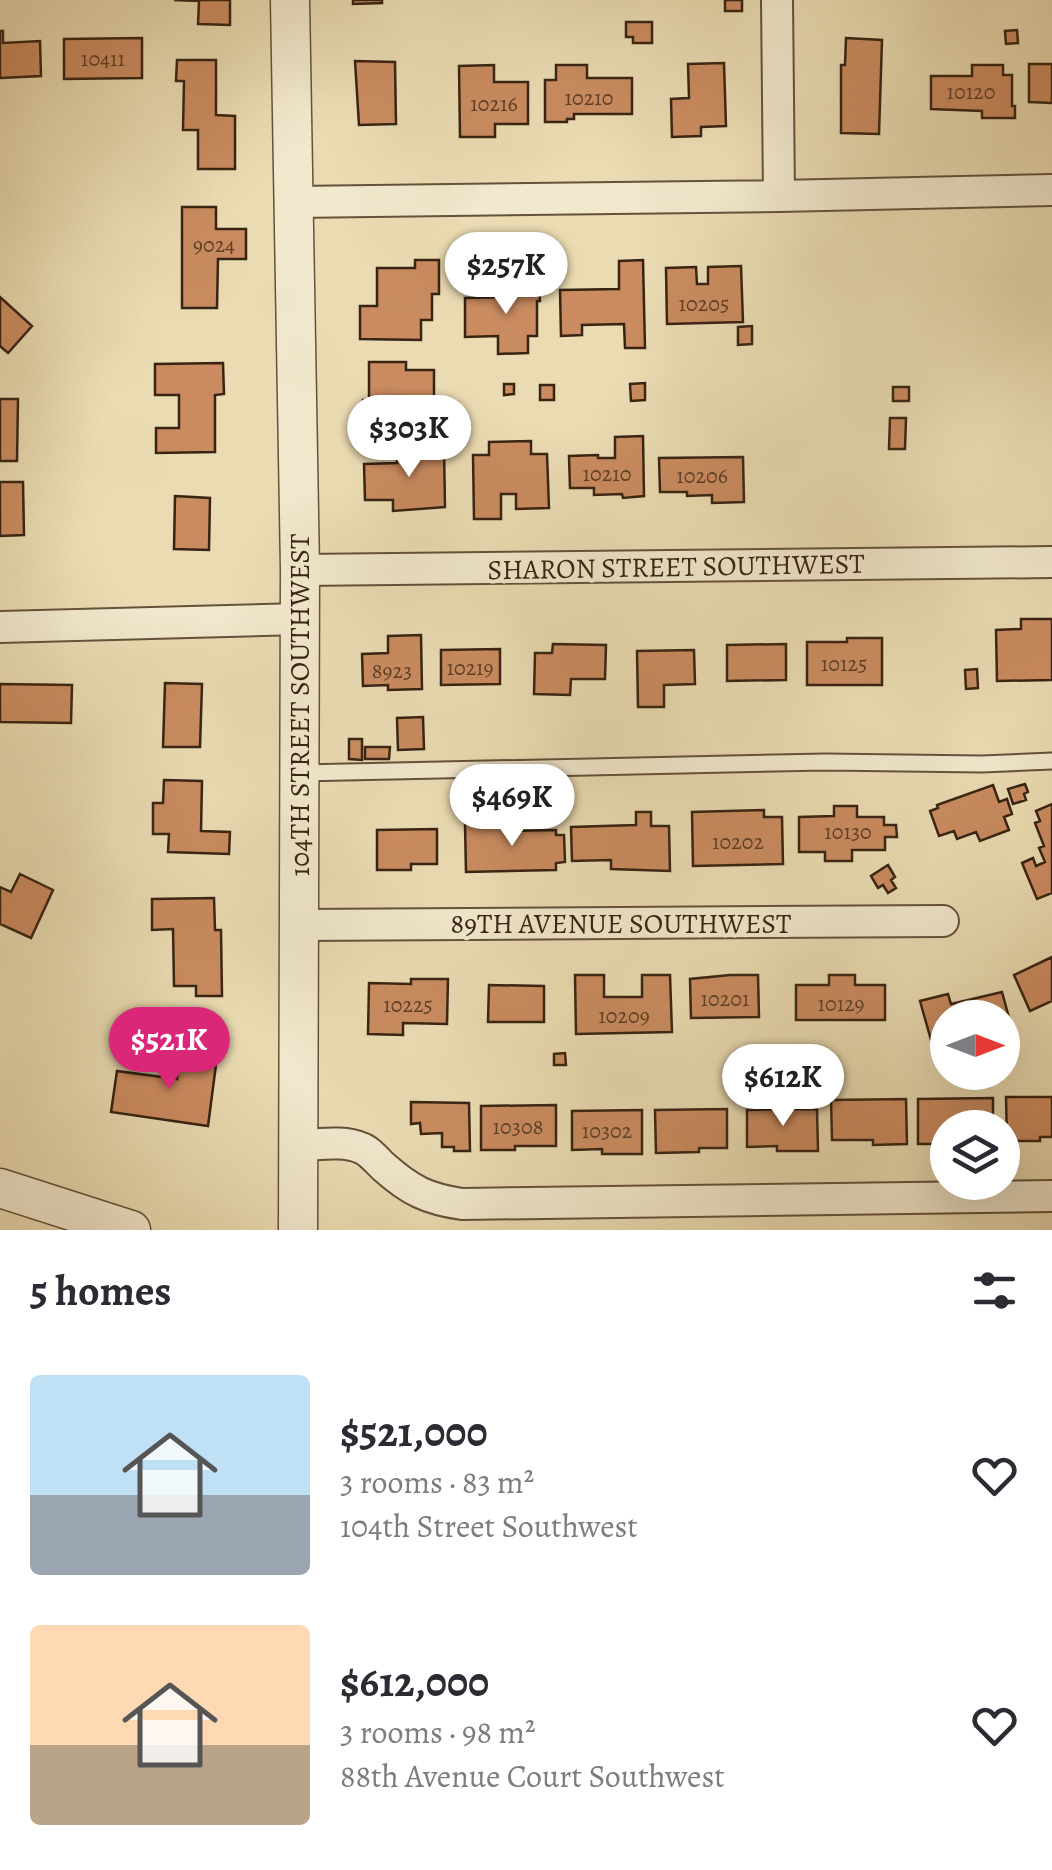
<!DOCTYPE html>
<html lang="en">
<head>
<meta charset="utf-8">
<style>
  :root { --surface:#fff; --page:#f7f7f7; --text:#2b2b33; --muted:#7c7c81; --accent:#db2777 }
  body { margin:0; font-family:Alegreya,serif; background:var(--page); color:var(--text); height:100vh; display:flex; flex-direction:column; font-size:38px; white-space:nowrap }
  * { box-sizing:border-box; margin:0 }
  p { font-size:32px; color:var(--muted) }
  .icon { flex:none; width:55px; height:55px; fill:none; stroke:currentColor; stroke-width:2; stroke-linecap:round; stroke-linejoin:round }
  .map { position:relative; height:1230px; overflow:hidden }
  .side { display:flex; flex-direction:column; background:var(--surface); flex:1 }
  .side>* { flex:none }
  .needle { width:65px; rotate:90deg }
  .buttons { position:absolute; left:930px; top:1000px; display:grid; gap:20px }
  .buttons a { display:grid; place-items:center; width:90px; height:90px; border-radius:50%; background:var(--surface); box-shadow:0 10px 40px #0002; font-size:50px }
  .price { position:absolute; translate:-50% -85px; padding:0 22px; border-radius:35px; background:#fff; color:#222; font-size:32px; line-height:65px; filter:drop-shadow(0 2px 5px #0008) }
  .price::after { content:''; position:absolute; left:50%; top:60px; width:30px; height:22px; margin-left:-15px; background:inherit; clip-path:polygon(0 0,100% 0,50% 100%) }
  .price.selected { background:var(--accent); color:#fff }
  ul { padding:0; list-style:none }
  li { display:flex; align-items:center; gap:30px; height:250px; padding:0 30px }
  li span { display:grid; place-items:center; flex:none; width:280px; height:200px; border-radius:10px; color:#555 }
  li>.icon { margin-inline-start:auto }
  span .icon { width:120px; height:120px; fill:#fffc; stroke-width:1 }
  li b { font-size:42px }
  h2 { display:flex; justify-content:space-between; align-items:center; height:120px; padding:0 30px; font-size:42px }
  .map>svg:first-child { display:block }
  .building { fill:#ca8b60; stroke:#382413; stroke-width:2.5 }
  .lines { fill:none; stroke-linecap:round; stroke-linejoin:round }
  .service-casing { stroke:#64523b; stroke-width:19 }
  .minor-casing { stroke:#64523b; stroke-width:34 }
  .tertiary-casing { stroke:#64523b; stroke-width:41 }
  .service { stroke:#f1e8cd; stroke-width:15 }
  .minor { stroke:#f1e8cd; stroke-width:30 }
  .tertiary { stroke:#f1e8cd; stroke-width:38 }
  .labels { text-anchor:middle; stroke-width:8; stroke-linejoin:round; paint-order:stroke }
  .number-label { font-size:22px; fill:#5c3e26 }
  .street-label { font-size:28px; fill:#382413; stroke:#f1e8cd }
</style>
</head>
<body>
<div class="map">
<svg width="1052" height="1230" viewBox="0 0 1052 1230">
  <rect width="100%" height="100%" fill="#eadbb2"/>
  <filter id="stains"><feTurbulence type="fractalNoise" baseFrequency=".002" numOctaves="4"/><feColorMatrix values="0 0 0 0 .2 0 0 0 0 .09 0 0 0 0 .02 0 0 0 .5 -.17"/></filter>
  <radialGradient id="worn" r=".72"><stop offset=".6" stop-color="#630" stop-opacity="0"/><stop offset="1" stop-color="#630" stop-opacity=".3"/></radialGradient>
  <!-- building -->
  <path class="building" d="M174,0H230V25L198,24L199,1Z
    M353,0H382V3L353,4Z
    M725,0H742V11H725Z
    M626,22H652V43H633V37H626Z
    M1017,30L1018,43L1006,44L1005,31Z
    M0,31H3V43L40,41L41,76L0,78Z
    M142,38V78L64,79V39Z
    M846,38L882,40L879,134L841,133V65H845Z
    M177,60H216V115L235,116V169H198V130H183L184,81H176Z
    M355,61L395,62L396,124L359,125Z
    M724,63L726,126L701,127V136L672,137L671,99L689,98L688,64Z
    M1029,64H1052V103L1029,102Z
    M494,65V82H528V124H495V137H460L459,66Z
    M556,65H587V78H632V114H574V119H567V122H545V80H556Z
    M972,65H1003V75H1012V106H1015V118H982V111L931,109V76H972Z
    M182,207H216V229H246V259H218L217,308H182Z
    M415,260H439V294H432V320H421V340L360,339V306H377V268H415Z
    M643,260L645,348H625L624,324L582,325V335L561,336L560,290L619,289V261Z
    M741,266L743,322L667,324L666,268L696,267L697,284H708V267Z
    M509,279H519V283H523V280H533V284H539L540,301H537V336H528V353L498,354V336L465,337V298L505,297V284H509Z
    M0,297L32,326L8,353L0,346Z
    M752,326V344L738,345V327Z
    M369,362H406V370H434V422H363V400H369Z
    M223,363L224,394L215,395V452L156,453V428H179V395H155V364Z
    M645,383V400L631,401L630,384Z
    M504,384H514V394L504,395Z
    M540,385H554V400H540Z
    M893,387H909V401H893Z
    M0,399H18L17,461H0Z
    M890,418H906L905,449H889Z
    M643,436L644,496L623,498L622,494L594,495V488H570L569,456L598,455V458H615V437Z
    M531,441V454H547L549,508L516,509V494H501V519H474L473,455H489V442Z
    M444,449L445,507L393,511V500H365L364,464L397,463V451Z
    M743,457L744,502L712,503V495L687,496V492H660L659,458Z
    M0,482H23L24,535L0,536Z
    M175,496L210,498L209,550L174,549Z
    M1021,619H1052V680L997,681L996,630L1021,629Z
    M421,635L422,689L388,690V685L363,686L362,654L388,653V636Z
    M847,638H882V685H807V642H847Z
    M553,644L606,645L605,679H571L570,695L534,694L535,653H552Z
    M786,644V680L727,681V645Z
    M500,649V684L441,685V650Z
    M694,650L695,684L664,685V707H638L637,651Z
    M977,669L978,688L966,689L965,670Z
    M165,683L202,684L200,747H163Z
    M0,684L72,685L71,723L0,722Z
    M423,717L424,749L398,750L397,718Z
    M349,739H362V760L349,759Z
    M365,747H390L389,759H365Z
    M164,780L202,781L201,831L230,832L229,854L168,852L169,834H153V803H163Z
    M1025,784L1028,792L1024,794L1026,800L1013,804L1008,789Z
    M993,785L999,802L1007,799L1012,814L1004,817L1009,830L980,841L976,832L957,839L954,831L939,836L930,811L938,808L937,805Z
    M1052,804V893L1037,899L1022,863L1033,858L1036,866L1045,862L1039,848L1044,846L1035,823L1040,821L1036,811Z
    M834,806H857V817H884V825H896L897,837H885V850H852V861H825V852H799V817L834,816Z
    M764,810V817H782L783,864L693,866L692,812Z
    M636,812H651V826H669L670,871L611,869V860L572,861L571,827L636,825Z
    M509,823V831L556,830V835H564L565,862L556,863V870L466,872L465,824Z
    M437,829V864H411V870H377V830Z
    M888,865L895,877L891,880L896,888L888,893L883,885L878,888L871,876Z
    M20,874L53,890L31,938L0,924V887L11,892Z
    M214,898L215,930H221L222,996H196V986H174L173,929L152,930V899Z
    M1052,957V1001L1030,1011L1014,975Z
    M575,975H604V997H642V975H670L672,1032L576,1034Z
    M730,975H758L759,1017L691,1018L690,979Z
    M829,975H855V985H885V1020H796V985H829Z
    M411,979H448L447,1024L403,1023V1035L368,1034L369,983L411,984Z
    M489,985L544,986V1022H488Z
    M1002,992L1011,1025L1002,1027V1018H948V1043L933,1047L920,1001L948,994L951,1004Z
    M180,1052L217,1057L208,1126L111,1112L117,1071L177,1079Z
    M565,1053L566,1065H554V1054Z
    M1006,1097H1052V1137H1040V1141H1007Z
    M993,1098V1128H948V1144H918V1099Z
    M906,1099L907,1144L873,1145V1140H832L831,1100Z
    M411,1102L469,1103L470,1151H454V1147H442V1133L421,1134L420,1123L411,1124Z
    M556,1105V1146H515V1150H481V1106Z
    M727,1109V1148H699V1152L656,1153L655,1110Z
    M817,1109L818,1151H777V1146L747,1147V1110Z
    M642,1110V1154H602V1149L572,1150V1111Z"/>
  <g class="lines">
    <defs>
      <path id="service" d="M299,773L825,762L982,764L1052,761"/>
      <path id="minor" d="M777,0L779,196
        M293,202L779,196L1052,190
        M300,570L1052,562
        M0,627L300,619
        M299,925L943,921
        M298,1145C317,1145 343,1140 361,1148C370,1151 378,1162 385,1168C411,1191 428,1199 462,1204L1052,1196"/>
      <path id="tertiary" d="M290,0L300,570L298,1230
        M0,1188L131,1230"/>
    </defs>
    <!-- service casing -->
    <use href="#service" class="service-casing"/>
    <!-- minor casing -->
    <use href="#minor" class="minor-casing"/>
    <!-- tertiary casing -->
    <use href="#tertiary" class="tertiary-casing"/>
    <!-- service -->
    <use href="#service" class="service"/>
    <!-- minor -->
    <use href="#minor" class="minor"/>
    <!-- tertiary -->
    <use href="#tertiary" class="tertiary"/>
  </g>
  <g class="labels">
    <!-- number labels -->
    <g class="number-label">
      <text x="103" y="66">10411</text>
      <text x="971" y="99">10120</text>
      <text x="589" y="105">10210</text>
      <text x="494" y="111">10216</text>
      <text x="214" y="252">9024</text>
      <text x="704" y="311">10205</text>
      <text x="607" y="481">10210</text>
      <text x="702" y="483">10206</text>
      <text x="844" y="671">10125</text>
      <text x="470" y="675">10219</text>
      <text x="392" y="678">8923</text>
      <text x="848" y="839">10130</text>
      <text x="738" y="849">10202</text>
      <text x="725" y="1006">10201</text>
      <text x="841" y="1011">10129</text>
      <text x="408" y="1012">10225</text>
      <text x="624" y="1023">10209</text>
      <text x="518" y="1134">10308</text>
      <text x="607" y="1138">10302</text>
    </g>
    <!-- street labels -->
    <g class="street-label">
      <text transform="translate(676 566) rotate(-1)" y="10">SHARON STREET SOUTHWEST</text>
      <text transform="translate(299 705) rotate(-90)" y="10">104TH STREET SOUTHWEST</text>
      <text x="621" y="933">89TH AVENUE SOUTHWEST</text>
    </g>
  </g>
  <rect width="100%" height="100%" filter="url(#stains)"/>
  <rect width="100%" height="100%" fill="url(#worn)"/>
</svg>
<div class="buttons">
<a><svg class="needle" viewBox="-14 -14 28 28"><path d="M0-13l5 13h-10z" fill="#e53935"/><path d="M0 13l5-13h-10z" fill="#7c7c81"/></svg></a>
<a><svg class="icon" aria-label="layers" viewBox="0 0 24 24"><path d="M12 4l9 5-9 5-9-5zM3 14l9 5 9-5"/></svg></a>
</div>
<b class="price" style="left:506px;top:317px">$257K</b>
<b class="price" style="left:409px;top:480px">$303K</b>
<b class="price" style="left:512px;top:849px">$469K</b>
<b class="price selected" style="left:169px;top:1092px">$521K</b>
<b class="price" style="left:783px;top:1129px">$612K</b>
</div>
<section class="side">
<h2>5 homes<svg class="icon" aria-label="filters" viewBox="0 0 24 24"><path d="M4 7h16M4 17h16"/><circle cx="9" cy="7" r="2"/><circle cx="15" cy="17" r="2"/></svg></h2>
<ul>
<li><span style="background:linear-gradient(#bfe0f5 60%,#9aa5b1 0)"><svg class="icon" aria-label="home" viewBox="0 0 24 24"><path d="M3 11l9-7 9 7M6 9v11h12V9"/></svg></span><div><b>$521,000</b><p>3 rooms · 83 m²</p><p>104th Street Southwest</p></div><svg class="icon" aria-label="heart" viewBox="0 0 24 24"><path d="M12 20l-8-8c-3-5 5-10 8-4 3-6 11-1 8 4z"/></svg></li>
<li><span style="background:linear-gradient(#ffd9b3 60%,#b9a48a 0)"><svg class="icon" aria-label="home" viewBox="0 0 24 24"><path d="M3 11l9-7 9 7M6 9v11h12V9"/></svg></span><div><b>$612,000</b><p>3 rooms · 98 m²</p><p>88th Avenue Court Southwest</p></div><svg class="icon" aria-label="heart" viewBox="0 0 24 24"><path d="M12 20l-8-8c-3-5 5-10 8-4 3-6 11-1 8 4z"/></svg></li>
</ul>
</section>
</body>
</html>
